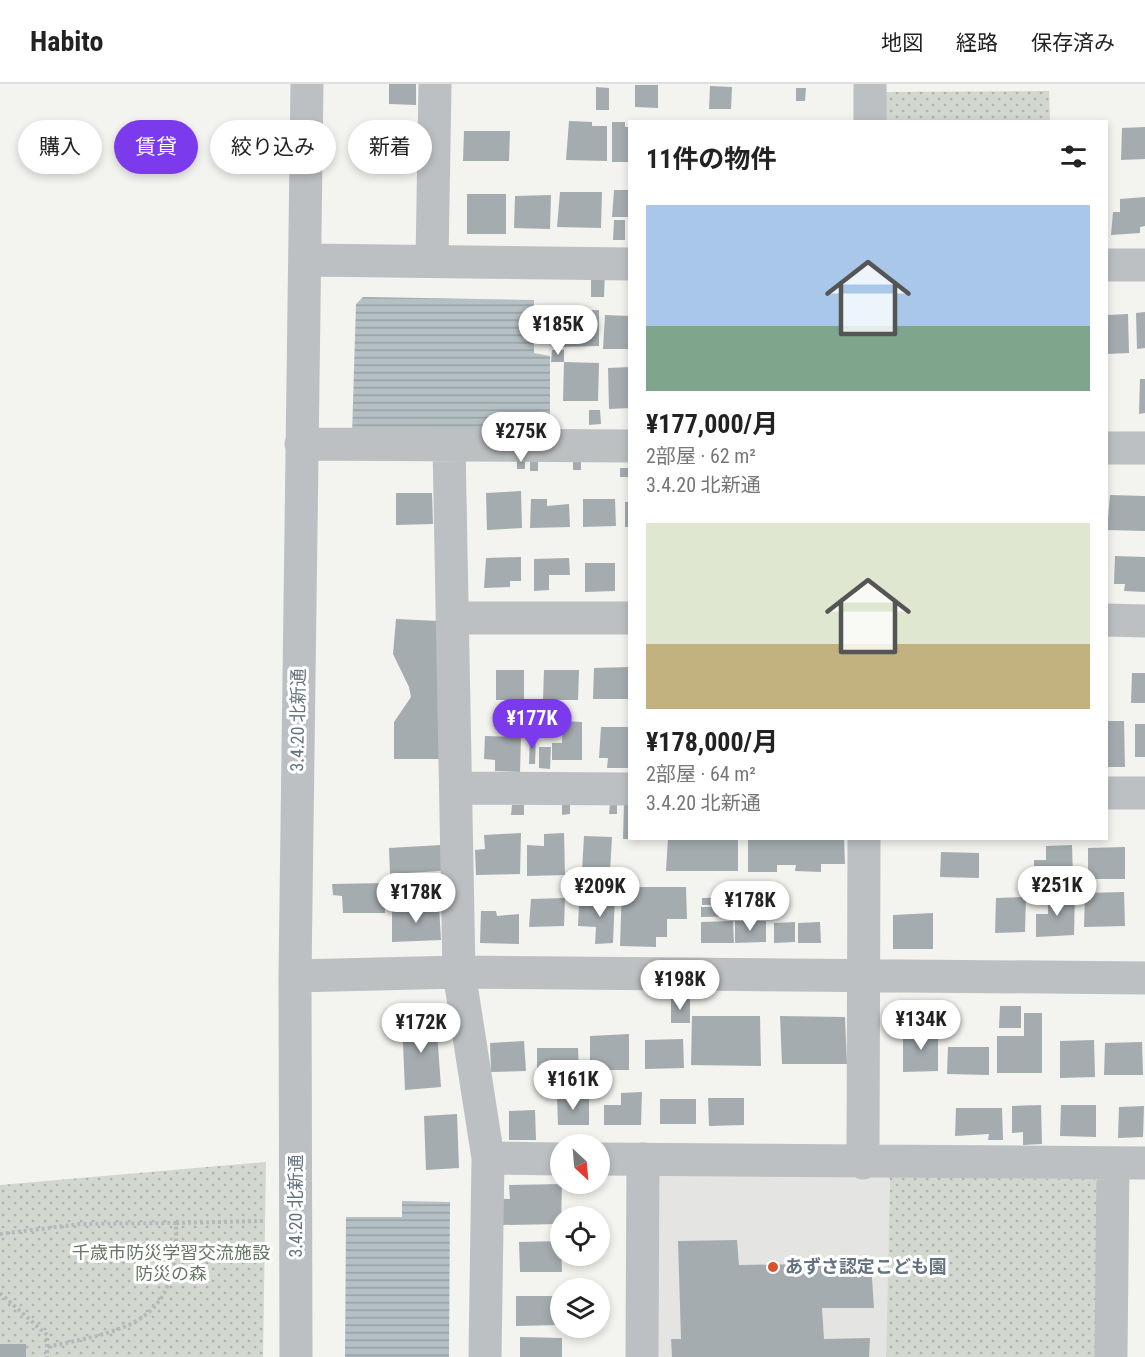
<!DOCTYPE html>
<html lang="ja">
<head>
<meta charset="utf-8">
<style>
  :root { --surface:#fff; --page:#f6f6f6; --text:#222; --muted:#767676; --line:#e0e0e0; --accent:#7c3aed }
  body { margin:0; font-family:"Roboto Condensed","Noto Sans JP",sans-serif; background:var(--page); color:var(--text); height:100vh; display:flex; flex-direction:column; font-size:22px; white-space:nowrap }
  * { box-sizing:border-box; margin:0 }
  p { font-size:20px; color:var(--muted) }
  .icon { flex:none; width:33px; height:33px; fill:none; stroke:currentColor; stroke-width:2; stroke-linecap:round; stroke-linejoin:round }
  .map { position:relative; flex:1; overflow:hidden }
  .sheet { position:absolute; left:628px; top:36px; width:480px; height:720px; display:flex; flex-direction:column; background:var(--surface); border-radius:0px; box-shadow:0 3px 9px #0003 }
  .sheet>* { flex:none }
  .banner { position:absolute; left:18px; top:36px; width:520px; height:54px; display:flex; gap:12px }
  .needle { width:39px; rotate:154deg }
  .buttons { position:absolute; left:550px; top:1050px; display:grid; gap:12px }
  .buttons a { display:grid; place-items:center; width:60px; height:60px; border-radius:50%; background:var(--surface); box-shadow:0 3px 9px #0003; font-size:30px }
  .price { position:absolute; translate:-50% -51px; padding:0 14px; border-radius:21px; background:#fff; color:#222; font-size:20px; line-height:39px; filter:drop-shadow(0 2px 3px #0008) }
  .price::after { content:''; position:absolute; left:50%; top:36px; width:18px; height:14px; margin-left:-9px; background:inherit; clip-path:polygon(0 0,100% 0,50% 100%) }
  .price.active { background:var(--accent); color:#fff }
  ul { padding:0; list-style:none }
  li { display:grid; align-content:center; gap:12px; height:318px; padding:0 18px }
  li span { display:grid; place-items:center; height:186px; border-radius:0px; color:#555 }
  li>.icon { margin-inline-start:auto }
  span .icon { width:108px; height:108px; fill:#fffc; stroke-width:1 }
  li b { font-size:26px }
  h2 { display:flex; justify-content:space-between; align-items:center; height:72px; padding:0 18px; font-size:26px }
  .tag { padding:0 21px; border-radius:27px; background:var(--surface); box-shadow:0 3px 9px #0003; font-size:21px; line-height:54px }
  .tag.active { background:var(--accent); color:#fff }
  header { display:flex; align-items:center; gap:36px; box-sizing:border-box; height:84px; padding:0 30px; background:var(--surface); border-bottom:2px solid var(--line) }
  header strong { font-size:28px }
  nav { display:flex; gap:33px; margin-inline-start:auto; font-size:21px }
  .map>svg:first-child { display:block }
  .built { fill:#e4e5e3 }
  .park { fill:url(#park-dots) }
  .water { fill:url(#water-rules) }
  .building { fill:#a4acb0 }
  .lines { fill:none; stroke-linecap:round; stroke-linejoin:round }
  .path { stroke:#b6b9bb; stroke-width:4; stroke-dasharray:3 3; stroke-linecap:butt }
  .minor { stroke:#bcc0c3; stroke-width:33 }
  .poi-dot { fill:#da5229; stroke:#fff; stroke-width:2 }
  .labels { text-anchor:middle; stroke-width:6; stroke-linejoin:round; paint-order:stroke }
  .street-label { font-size:18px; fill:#64737f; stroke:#fff }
  .park-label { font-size:18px; fill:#667762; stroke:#fff }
  .poi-label { font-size:18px; font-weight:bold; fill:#64737f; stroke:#fff; text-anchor:start }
</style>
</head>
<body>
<header>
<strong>Habito</strong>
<nav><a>地図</a><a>経路</a><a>保存済み</a></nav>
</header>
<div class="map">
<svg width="1145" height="1273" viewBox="0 0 1145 1273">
  <defs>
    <pattern id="park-dots" width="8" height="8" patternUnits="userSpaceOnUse" patternTransform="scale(1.5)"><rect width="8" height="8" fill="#d2d8cf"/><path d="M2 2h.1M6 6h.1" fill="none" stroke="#aeb4ad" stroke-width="1.8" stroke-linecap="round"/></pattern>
    <pattern id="water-rules" width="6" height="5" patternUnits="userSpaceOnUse" patternTransform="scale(1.5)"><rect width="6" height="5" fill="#b5c0c5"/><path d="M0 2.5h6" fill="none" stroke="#97a0a5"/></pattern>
  </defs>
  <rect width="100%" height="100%" fill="#f3f3ef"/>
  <!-- built -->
  <path class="built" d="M657,1089L890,1093L886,1273H657Z"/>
  <!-- park -->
  <path class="park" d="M1049,7L1050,37L886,38V8Z
    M266,1078L263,1273H0V1101Z
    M890,1093L1095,1095L1104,1108V1273H886Z"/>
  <!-- water -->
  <path class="water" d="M363,213L534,216V269L550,272V350L352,351L356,220Z
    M402,1117L450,1118L449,1273H345L346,1133H402Z"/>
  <!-- building -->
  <path class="building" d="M389,0H416V21L389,20Z
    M635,1H658V24L635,23Z
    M710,2L732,3L731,25H709Z
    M596,3L609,4V26H596Z
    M796,4H806L805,17H796Z
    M569,37L592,38V42H607V77L566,76Z
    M612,38H625V43H630V78H612Z
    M1145,43V75L1121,76L1122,44Z
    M464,47H510L509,77H463Z
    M386,56H425V79H385Z
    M614,106H630V133H612Z
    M560,108H602L601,144L557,143Z
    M467,110H506V150H467Z
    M551,111L550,145L514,144L515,112Z
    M1145,113V142L1140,143V149L1111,151L1113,128H1120V115Z
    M614,136H625V156H613Z
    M591,187H605L604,213H591Z
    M599,226V262L559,263L558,227Z
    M1145,228V264L1137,265L1136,229Z
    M1128,230L1129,269L1107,270V231Z
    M605,231L630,232V265H603Z
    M552,266H564V278H551Z
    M564,278L599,279L598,317H563Z
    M630,283V324L609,325L608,284Z
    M1140,295H1145V329L1139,330Z
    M589,326H600L601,340L589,341Z
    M517,372H525V385H517Z
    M573,373H581V386H573Z
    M530,374H538V387H530Z
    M620,384H630V393H620Z
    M521,407L522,444L487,446L486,409Z
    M396,409H432L433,440L396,441Z
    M1110,411L1145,412V447L1107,446Z
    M531,415H547V422L569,420L570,443L530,444Z
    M583,415H615L616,442L583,443Z
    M625,418H630V443H625Z
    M1115,472L1145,473V508L1124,507L1125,500H1114Z
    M521,473V497H510V503L484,504L486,474Z
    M569,474L570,491H549V506L534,507V475Z
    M585,479H615V507L585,508Z
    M396,535L439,537L441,675H394V638L411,613L409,603L393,570Z
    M630,583V615H593L594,584Z
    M496,586H524V616H496Z
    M544,586H579L578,616H543Z
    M1132,589H1145V619H1131Z
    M529,635H537V642H529Z
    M563,637L582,638V676H552V659H562Z
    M1107,637H1124L1125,683H1107Z
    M1135,640H1145V673H1135Z
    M601,643H630V684H607L608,674H599Z
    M530,651L536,652L535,680H529Z
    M485,652L521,653L520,688L495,687V676L484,675Z
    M539,663H551L550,685L539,684Z
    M570,720V730L562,731V721Z
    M610,720H617V730H609Z
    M624,720L630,721V755H623Z
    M512,721H524V731H511Z
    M521,749L520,790L476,791L475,766L485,765L484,751Z
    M564,749L565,791L527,792V761L544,762V750Z
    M584,752L612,753L610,788L582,787Z
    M668,754H738V787H666Z
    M748,754H844L845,780H821V788L795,787L796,781H777V788H748Z
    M441,761V787L390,790L389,764Z
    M1072,761L1073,793H1034V776H1046V762Z
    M1125,763V795H1088V764Z
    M941,768L979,769V794L940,793Z
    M385,799V829H343L342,812L333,811L332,800Z
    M622,803H686L687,835H667V853H656V863L620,862Z
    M1124,808L1125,842L1084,843L1085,809Z
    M1075,810L1074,851L1036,853V830H1048V812Z
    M597,811H615L613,859L595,860L596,843L578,842L579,821H598Z
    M755,812H765V835H755Z
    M747,813L746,820L702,821V814Z
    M1026,813L1025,848L995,849L996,814Z
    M565,814L564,842L529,843L531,815Z
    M439,822L441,856L392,858V823Z
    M701,823H746V832L701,833Z
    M481,827H496L497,832L519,830V860L480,859Z
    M933,829V865H893V831Z
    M733,837L734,859H701V838Z
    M735,837H766V858L735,859Z
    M795,838V858L774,859V839Z
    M820,838L821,859H798V839Z
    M671,915H690V939H671Z
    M1000,922H1021V944H999Z
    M1024,929H1042V989H997V952H1024Z
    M692,932H760L761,982L691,981Z
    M780,932L845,933L847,980H782Z
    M436,934L441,1003L405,1006L402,936Z
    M938,946V987L903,988V947Z
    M629,950V986H590V952Z
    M683,955L684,984L645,985V956Z
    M1094,956L1095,993L1060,994V957Z
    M524,957L526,987L491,988L490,959Z
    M1142,958L1143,991H1104L1105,959Z
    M948,963H989V991L947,990Z
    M537,964H578L579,987H537Z
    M642,1008L641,1041H604V1021H621V1009Z
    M557,1013H589V1041H558Z
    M708,1014H744V1041L709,1042Z
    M660,1015H696V1040H660Z
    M1041,1021L1042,1060L1023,1061V1048L1012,1049V1022Z
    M1061,1021H1096V1053L1060,1052Z
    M1144,1022L1143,1053L1118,1054L1119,1023Z
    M956,1024H1002L1003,1056H988L989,1050L955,1052Z
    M535,1026L536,1056H509V1027Z
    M457,1030L459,1084L426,1086L424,1032Z
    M562,1100L561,1140L501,1141V1115H510L509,1101Z
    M737,1156L739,1181L871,1179L874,1224H822L824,1255L870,1254L869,1273H672L671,1255H681L678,1157Z
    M561,1157L562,1188H520L519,1158Z
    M516,1212H561V1241L516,1242Z
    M520,1253L562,1254V1273H520Z
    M0,1260H26V1273H0Z"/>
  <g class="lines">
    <!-- path -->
    <path class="path" d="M176,1139L265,1137
      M0,1150L80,1140L176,1139C179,1240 130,1245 47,1263
      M0,1209L47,1251V1273"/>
    <!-- minor -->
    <path class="minor" d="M870,38V0
      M306,176L630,180
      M432,177L435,0
      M1107,181H1145
      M301,360L630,362
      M449,361L459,888L488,1074L485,1273
      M1107,364H1145
      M453,534H630
      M1107,536L1145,537
      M456,704L630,705
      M1107,709H1145
      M295,892L459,888L1145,894
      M488,1074L561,1075
      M600,1075L1145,1079
      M863,1079L864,754
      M296,1273L295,892L307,0
      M642,1273L643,1075
      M1111,1273L1113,1079"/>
  </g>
  <!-- markers -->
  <circle class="poi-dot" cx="773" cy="1183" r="6"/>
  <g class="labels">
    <!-- street labels -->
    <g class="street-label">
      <text transform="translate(298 636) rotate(-89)" y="6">3.4.20 北新通</text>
      <text transform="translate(296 1122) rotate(-90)" y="6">3.4.20 北新通</text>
    </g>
    <!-- park labels -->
    <g class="park-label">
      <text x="171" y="1175">千歳市防災学習交流施設<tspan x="171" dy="21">防災の森</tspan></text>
    </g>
    <!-- poi labels -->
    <g class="poi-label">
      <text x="785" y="1189">あずさ認定こども園</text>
    </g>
  </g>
</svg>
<div class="buttons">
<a><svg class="needle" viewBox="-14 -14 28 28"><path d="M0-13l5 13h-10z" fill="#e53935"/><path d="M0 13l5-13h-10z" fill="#767676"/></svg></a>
<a><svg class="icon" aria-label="locate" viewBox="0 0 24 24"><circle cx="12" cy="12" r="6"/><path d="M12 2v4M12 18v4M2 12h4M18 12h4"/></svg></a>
<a><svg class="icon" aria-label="layers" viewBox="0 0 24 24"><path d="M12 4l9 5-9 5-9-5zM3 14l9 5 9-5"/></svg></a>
</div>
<b class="price" style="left:558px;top:272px">¥185K</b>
<b class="price" style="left:521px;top:379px">¥275K</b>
<b class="price active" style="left:532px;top:666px">¥177K</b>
<b class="price" style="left:1057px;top:833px">¥251K</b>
<b class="price" style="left:600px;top:834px">¥209K</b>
<b class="price" style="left:416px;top:840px">¥178K</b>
<b class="price" style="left:750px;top:848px">¥178K</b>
<b class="price" style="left:680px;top:927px">¥198K</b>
<b class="price" style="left:921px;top:967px">¥134K</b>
<b class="price" style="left:421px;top:970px">¥172K</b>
<b class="price" style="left:573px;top:1027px">¥161K</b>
<div class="banner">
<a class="tag">購入</a>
<a class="tag active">賃貸</a>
<a class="tag">絞り込み</a>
<a class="tag">新着</a>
</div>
<section class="sheet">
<h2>11件の物件<svg class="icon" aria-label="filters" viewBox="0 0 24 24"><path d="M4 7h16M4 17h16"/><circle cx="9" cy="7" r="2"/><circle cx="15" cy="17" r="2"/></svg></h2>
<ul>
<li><span style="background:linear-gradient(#a9c7e8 65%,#7fa58c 0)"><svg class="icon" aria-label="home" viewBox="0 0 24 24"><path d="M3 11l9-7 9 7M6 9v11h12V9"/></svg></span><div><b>¥177,000/月</b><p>2部屋 · 62 m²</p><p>3.4.20 北新通</p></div></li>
<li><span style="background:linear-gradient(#dfe7d0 65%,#c2b280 0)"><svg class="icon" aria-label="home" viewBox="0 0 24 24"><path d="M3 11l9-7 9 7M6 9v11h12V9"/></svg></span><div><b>¥178,000/月</b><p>2部屋 · 64 m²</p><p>3.4.20 北新通</p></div></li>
</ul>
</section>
</div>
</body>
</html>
